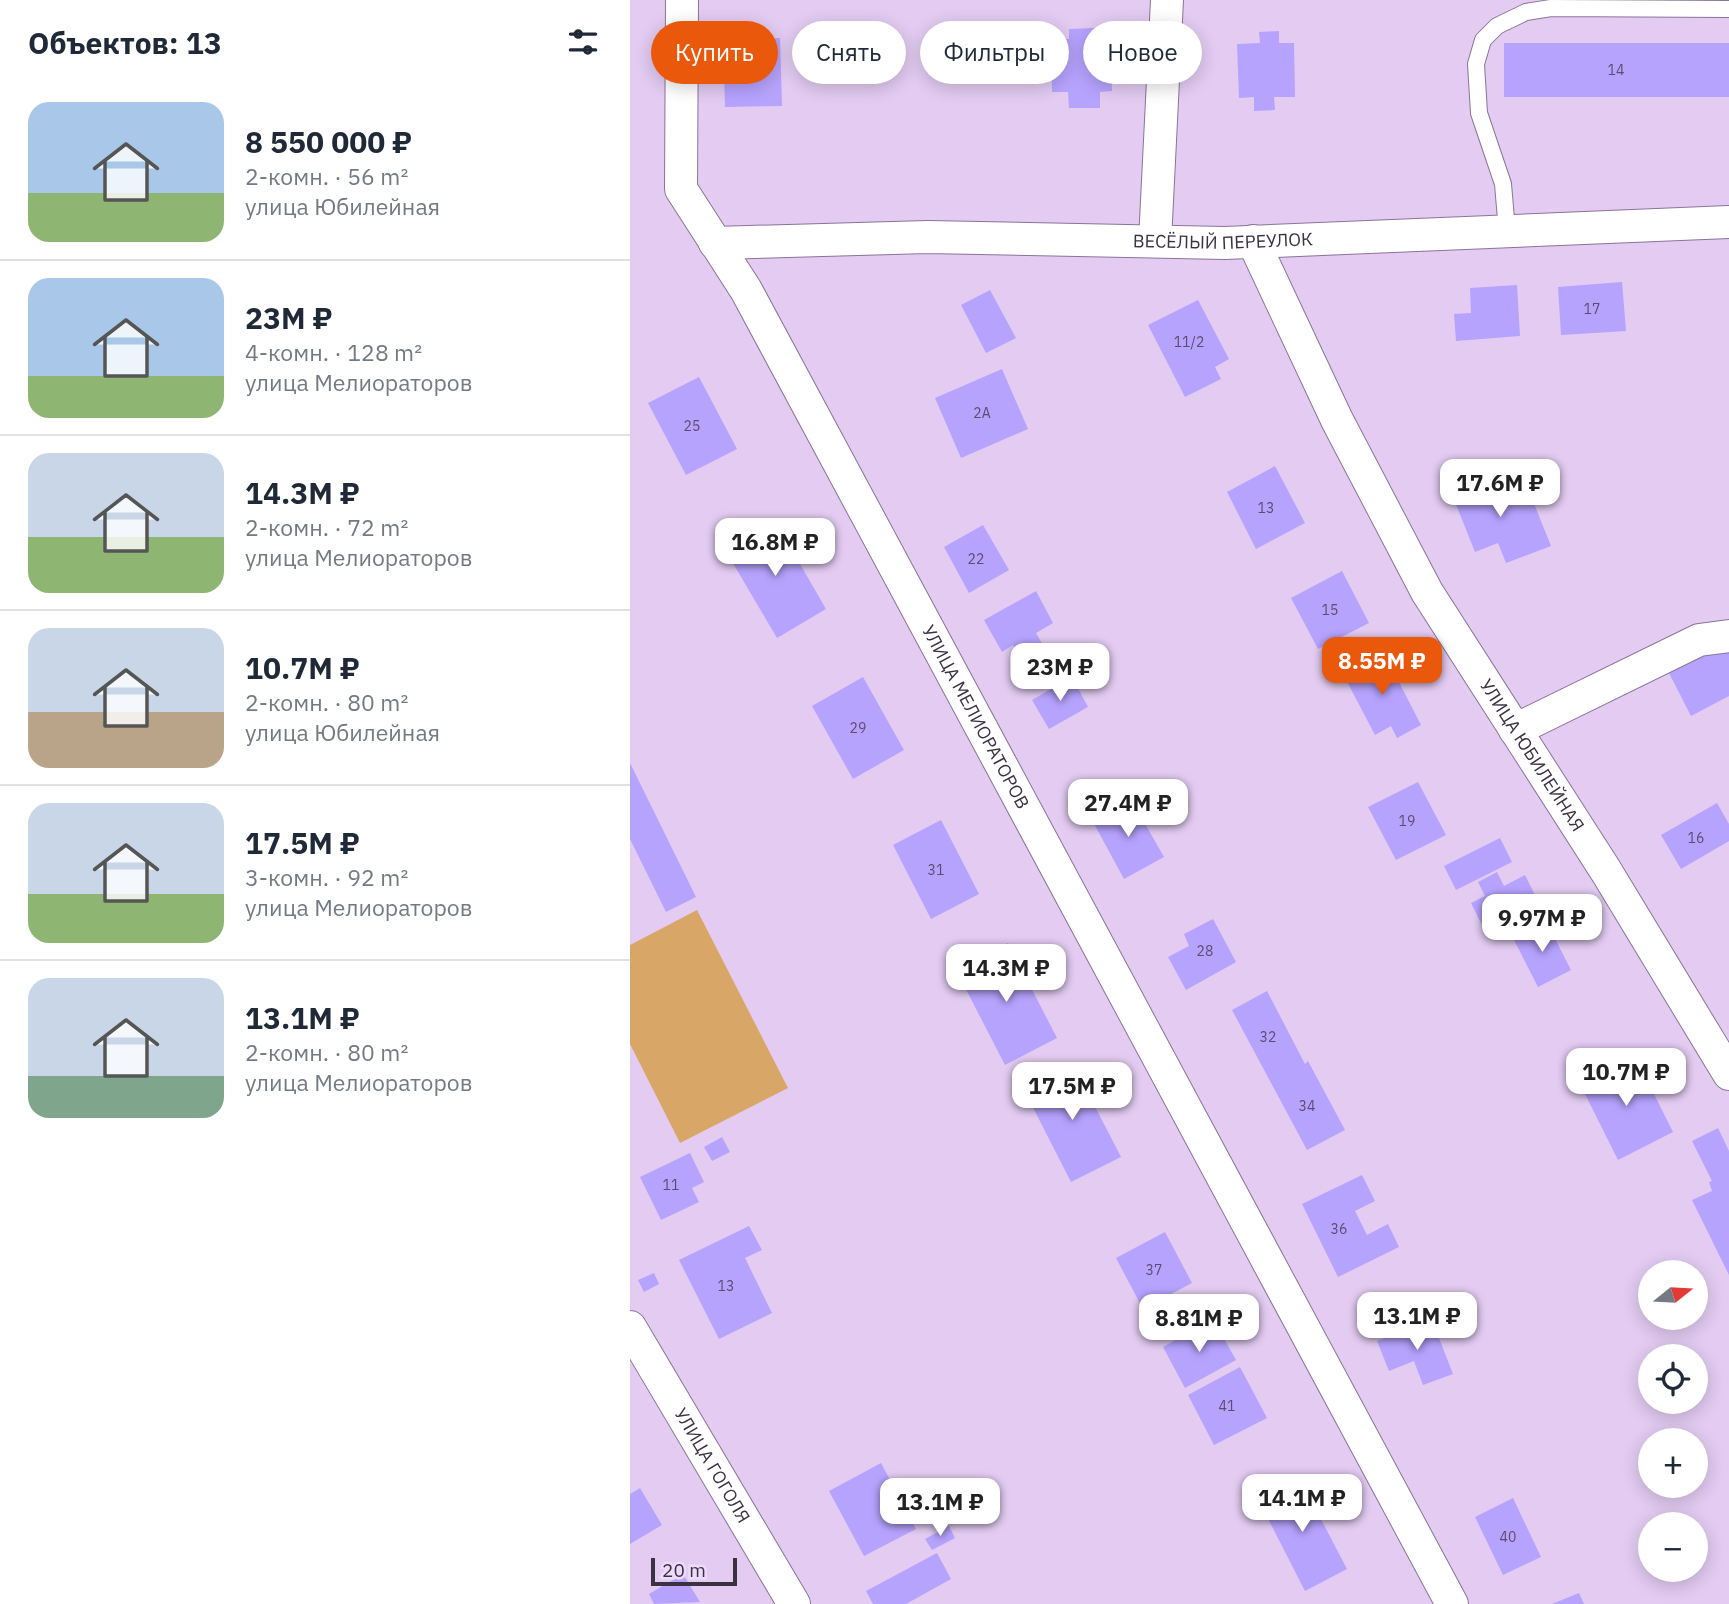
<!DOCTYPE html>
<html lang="ru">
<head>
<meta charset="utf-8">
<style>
  :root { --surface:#fff; --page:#f2f2f3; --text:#1f2937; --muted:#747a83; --line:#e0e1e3; --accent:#ea580c }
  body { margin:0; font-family:"IBM Plex Sans",sans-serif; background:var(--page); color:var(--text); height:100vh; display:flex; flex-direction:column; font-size:26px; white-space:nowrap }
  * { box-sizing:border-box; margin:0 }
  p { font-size:23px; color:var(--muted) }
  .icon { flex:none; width:38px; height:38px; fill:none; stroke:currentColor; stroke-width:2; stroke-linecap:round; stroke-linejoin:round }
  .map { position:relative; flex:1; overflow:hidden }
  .drawer { display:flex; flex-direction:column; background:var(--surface); width:630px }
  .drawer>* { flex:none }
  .top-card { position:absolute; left:21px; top:21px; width:665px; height:63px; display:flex; gap:14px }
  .needle { width:46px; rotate:72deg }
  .buttons { position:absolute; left:1008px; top:1260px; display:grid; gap:14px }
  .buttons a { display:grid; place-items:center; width:70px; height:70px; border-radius:50%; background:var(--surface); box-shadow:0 4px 18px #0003; font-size:35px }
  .scale { position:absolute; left:21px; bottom:18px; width:86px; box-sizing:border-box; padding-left:7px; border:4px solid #3b3241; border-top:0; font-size:19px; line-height:24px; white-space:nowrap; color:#3b3241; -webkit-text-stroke:5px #eedafa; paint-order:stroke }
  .price { position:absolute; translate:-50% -60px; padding:0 16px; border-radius:14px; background:#fff; color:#222; font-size:23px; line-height:46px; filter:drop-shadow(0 2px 4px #0008) }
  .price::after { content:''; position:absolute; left:50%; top:42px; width:21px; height:16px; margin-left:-10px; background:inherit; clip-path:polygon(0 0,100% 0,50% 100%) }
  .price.current { background:var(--accent); color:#fff }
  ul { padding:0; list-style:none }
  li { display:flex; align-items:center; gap:21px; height:175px; padding:0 28px }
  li+li { border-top:2px solid var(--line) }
  li span { display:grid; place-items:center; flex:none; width:196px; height:140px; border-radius:21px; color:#555 }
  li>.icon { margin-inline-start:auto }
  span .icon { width:84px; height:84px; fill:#fffc; stroke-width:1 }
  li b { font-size:30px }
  h2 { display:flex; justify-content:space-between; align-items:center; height:84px; padding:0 28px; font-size:30px }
  .tag { padding:0 24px; border-radius:32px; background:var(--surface); box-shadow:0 4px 18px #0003; font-size:24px; line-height:63px }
  .tag.current { background:var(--accent); color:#fff }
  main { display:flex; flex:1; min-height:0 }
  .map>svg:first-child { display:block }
  .green { fill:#d8a768 }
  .building { fill:#b6a3fe }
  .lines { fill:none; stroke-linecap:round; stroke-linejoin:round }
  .lane-casing { stroke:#8a7498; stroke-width:18 }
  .street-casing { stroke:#8a7498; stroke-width:34 }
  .lane { stroke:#fff; stroke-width:16 }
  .street { stroke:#fff; stroke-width:32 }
  .labels { text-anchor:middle; stroke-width:5; stroke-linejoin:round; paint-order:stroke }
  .number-label { font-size:14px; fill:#5a4e70 }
  .street-label { font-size:18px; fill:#3b3241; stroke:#eedafa }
</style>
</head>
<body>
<main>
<section class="drawer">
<h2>Объектов: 13<svg class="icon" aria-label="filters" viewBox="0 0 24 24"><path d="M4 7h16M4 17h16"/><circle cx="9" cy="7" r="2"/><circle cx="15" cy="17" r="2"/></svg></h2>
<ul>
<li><span style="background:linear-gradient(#a9c7e8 65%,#8fb573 0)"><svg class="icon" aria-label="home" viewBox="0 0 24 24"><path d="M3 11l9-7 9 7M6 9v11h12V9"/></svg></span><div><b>8 550 000 ₽</b><p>2-комн. · 56 m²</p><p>улица Юбилейная</p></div></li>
<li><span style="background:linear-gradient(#a9c7e8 70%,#8fb573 0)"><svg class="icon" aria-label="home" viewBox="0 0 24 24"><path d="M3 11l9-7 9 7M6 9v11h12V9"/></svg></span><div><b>23M ₽</b><p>4-комн. · 128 m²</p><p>улица Мелиораторов</p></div></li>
<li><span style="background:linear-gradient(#c9d6e8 60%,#8fb573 0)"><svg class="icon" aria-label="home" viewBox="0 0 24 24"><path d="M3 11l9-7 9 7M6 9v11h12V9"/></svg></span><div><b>14.3M ₽</b><p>2-комн. · 72 m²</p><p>улица Мелиораторов</p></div></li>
<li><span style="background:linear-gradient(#c9d6e8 60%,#b9a48a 0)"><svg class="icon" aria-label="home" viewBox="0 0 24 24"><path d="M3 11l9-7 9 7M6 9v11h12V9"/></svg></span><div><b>10.7M ₽</b><p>2-комн. · 80 m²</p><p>улица Юбилейная</p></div></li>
<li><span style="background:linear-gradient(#c9d6e8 65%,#8fb573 0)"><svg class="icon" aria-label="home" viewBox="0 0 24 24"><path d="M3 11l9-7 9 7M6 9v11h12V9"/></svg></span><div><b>17.5M ₽</b><p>3-комн. · 92 m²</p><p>улица Мелиораторов</p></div></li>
<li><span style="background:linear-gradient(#c9d6e8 70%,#7fa58c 0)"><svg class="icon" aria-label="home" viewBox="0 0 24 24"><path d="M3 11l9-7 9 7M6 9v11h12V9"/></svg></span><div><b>13.1M ₽</b><p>2-комн. · 80 m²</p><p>улица Мелиораторов</p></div></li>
</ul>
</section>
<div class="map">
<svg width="1099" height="1604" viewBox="0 0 1099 1604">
  <rect width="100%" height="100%" fill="#e3cbf2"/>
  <!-- green -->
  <path class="green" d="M67,910L158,1088L50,1143L0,1044V945Z"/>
  <!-- building -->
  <path class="building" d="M464,28L465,38H480L482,91L470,92V108H439L438,92H422L421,39H439V29Z
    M649,31V43H664L665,97H644L645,110L624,111V97L609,98L607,44L630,43L629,32Z
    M150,38L152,106L95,107L93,40Z
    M874,43H1099V97H874Z
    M992,282L996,331L931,335L928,287Z
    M887,285L890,336L826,341L824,314L841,313L840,288Z
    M360,290L386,338L356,353L331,305Z
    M568,300L599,359L585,367L591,379L555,397L518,325Z
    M372,369L398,429L331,458L305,398Z
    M69,377L107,449L56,475L18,403Z
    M645,466L675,523L626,549L597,492Z
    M842,477L848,492L880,479L887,496L899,491L921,546L876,563L868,543L845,552L819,487Z
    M144,519L196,609L147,638L94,548Z
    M353,525L379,570L339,593L314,547Z
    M712,571L739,623L688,649L661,598Z
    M406,591L423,623L406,633L413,645L390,658L383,645L372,652L354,620Z
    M1095,645L1099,652V696L1061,716L1039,673Z
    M754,653L791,725L767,738L761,726L745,735L713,674Z
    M233,677L274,750L223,779L182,706Z
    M442,677L458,707L419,729L402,700Z
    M0,763L66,897L36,912L0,839Z
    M788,782L816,835L766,860L738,807Z
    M501,799L534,857L494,879L462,820Z
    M1087,803L1099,824V841L1051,869L1031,835Z
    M311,820L349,894L301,919L263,845Z
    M870,838L882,862L826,890L814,866Z
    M867,872L874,886L895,875L907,899L853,927L841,903L855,896L848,882Z
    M583,919L606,962L556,990L538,957L559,946L554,934Z
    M916,921L941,970L908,987L883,938Z
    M378,943L427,1038L375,1065L326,970Z
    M637,991L675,1064L678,1061L715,1130L677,1150L602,1010Z
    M1005,1056L1043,1132L988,1160L950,1084Z
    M442,1062L491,1157L441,1182L393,1088Z
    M1088,1128L1099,1151V1275L1062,1200L1082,1191L1079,1182L1082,1181L1062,1141Z
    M92,1137L100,1152L82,1161L74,1147Z
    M60,1153L74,1182L62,1188L69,1202L31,1220L10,1177Z
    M732,1175L745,1201L725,1211L737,1235L758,1224L769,1247L708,1277L672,1204Z
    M119,1226L132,1250L115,1258L142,1313L89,1339L49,1260Z
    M535,1232L562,1283L513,1309L486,1258Z
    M24,1273L29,1284L14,1292L8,1280Z
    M583,1319L606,1360L555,1388L533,1347Z
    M802,1320L823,1374L793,1385L784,1361L759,1371L747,1341Z
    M610,1367L637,1418L584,1445L558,1395Z
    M251,1463L286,1529L234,1556L199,1491Z
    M669,1477L717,1569L675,1591L628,1499Z
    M10,1488L32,1525L0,1544V1494Z
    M883,1498L911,1557L873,1575L845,1517Z
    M319,1526L325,1538L302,1550L295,1539Z
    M307,1553L321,1579L276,1604H243L236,1591Z
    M53,1574L70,1602L24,1604L19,1594Z
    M949,1593L954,1604H922Z"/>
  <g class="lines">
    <defs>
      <path id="lane" d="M877,231L873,184L849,113L846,64L853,40L867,26L896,12L921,8L1099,9"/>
      <g id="street">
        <path id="s1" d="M52,0L51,189L116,290L822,1604"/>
        <path d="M525,241L537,0"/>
        <path id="s2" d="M623,241L707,420L797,592L976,871L1099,1074"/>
        <path id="s3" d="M85,243L298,237L595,243L1099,222"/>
        <path d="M885,730L1069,640L1099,636"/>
        <path id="s4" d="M0,1327L164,1604"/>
      </g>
    </defs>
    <!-- lane casing -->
    <use href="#lane" class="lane-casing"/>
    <!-- street casing -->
    <use href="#street" class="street-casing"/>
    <!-- lane -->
    <use href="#lane" class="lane"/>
    <!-- street -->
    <use href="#street" class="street"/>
  </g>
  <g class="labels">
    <!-- number labels -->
    <g class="number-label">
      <text x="986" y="75">14</text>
      <text x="962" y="314">17</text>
      <text x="559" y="347">11/2</text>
      <text x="352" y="418">2А</text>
      <text x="62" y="431">25</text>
      <text x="636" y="513">13</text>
      <text x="346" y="564">22</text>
      <text x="700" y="615">15</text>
      <text x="228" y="733">29</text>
      <text x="777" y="826">19</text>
      <text x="1066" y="843">16</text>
      <text x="306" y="875">31</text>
      <text x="575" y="956">28</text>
      <text x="638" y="1042">32</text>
      <text x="677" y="1111">34</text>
      <text x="41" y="1190">11</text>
      <text x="709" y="1234">36</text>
      <text x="524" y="1275">37</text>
      <text x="96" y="1291">13</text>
      <text x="597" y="1411">41</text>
      <text x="878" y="1542">40</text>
    </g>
    <!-- street labels -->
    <g class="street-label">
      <text dy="6" stroke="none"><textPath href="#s3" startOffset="508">ВЕСЁЛЫЙ ПЕРЕУЛОК</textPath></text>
      <text dy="6" stroke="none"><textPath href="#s1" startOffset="794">УЛИЦА МЕЛИОРАТОРОВ</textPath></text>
      <text dy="6" stroke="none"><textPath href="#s2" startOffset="586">УЛИЦА ЮБИЛЕЙНАЯ</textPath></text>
      <text dy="6" stroke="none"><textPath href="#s4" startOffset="161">УЛИЦА ГОГОЛЯ</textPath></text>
    </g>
  </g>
</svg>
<div class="buttons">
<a><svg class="needle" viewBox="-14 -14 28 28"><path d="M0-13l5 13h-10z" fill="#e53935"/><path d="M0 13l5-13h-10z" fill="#747a83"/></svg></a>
<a><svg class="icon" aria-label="locate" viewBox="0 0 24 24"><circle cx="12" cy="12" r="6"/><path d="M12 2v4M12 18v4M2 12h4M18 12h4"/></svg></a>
<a>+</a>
<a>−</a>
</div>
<div class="scale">20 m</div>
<b class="price" style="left:870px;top:519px">17.6M ₽</b>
<b class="price" style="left:145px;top:578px">16.8M ₽</b>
<b class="price current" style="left:752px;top:697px">8.55M ₽</b>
<b class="price" style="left:430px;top:703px">23M ₽</b>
<b class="price" style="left:498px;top:839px">27.4M ₽</b>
<b class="price" style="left:912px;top:954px">9.97M ₽</b>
<b class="price" style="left:376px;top:1004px">14.3M ₽</b>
<b class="price" style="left:996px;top:1108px">10.7M ₽</b>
<b class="price" style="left:442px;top:1122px">17.5M ₽</b>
<b class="price" style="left:787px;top:1352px">13.1M ₽</b>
<b class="price" style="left:569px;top:1354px">8.81M ₽</b>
<b class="price" style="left:672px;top:1534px">14.1M ₽</b>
<b class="price" style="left:310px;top:1538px">13.1M ₽</b>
<div class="top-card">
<a class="tag current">Купить</a>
<a class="tag">Снять</a>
<a class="tag">Фильтры</a>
<a class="tag">Новое</a>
</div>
</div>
</main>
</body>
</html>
